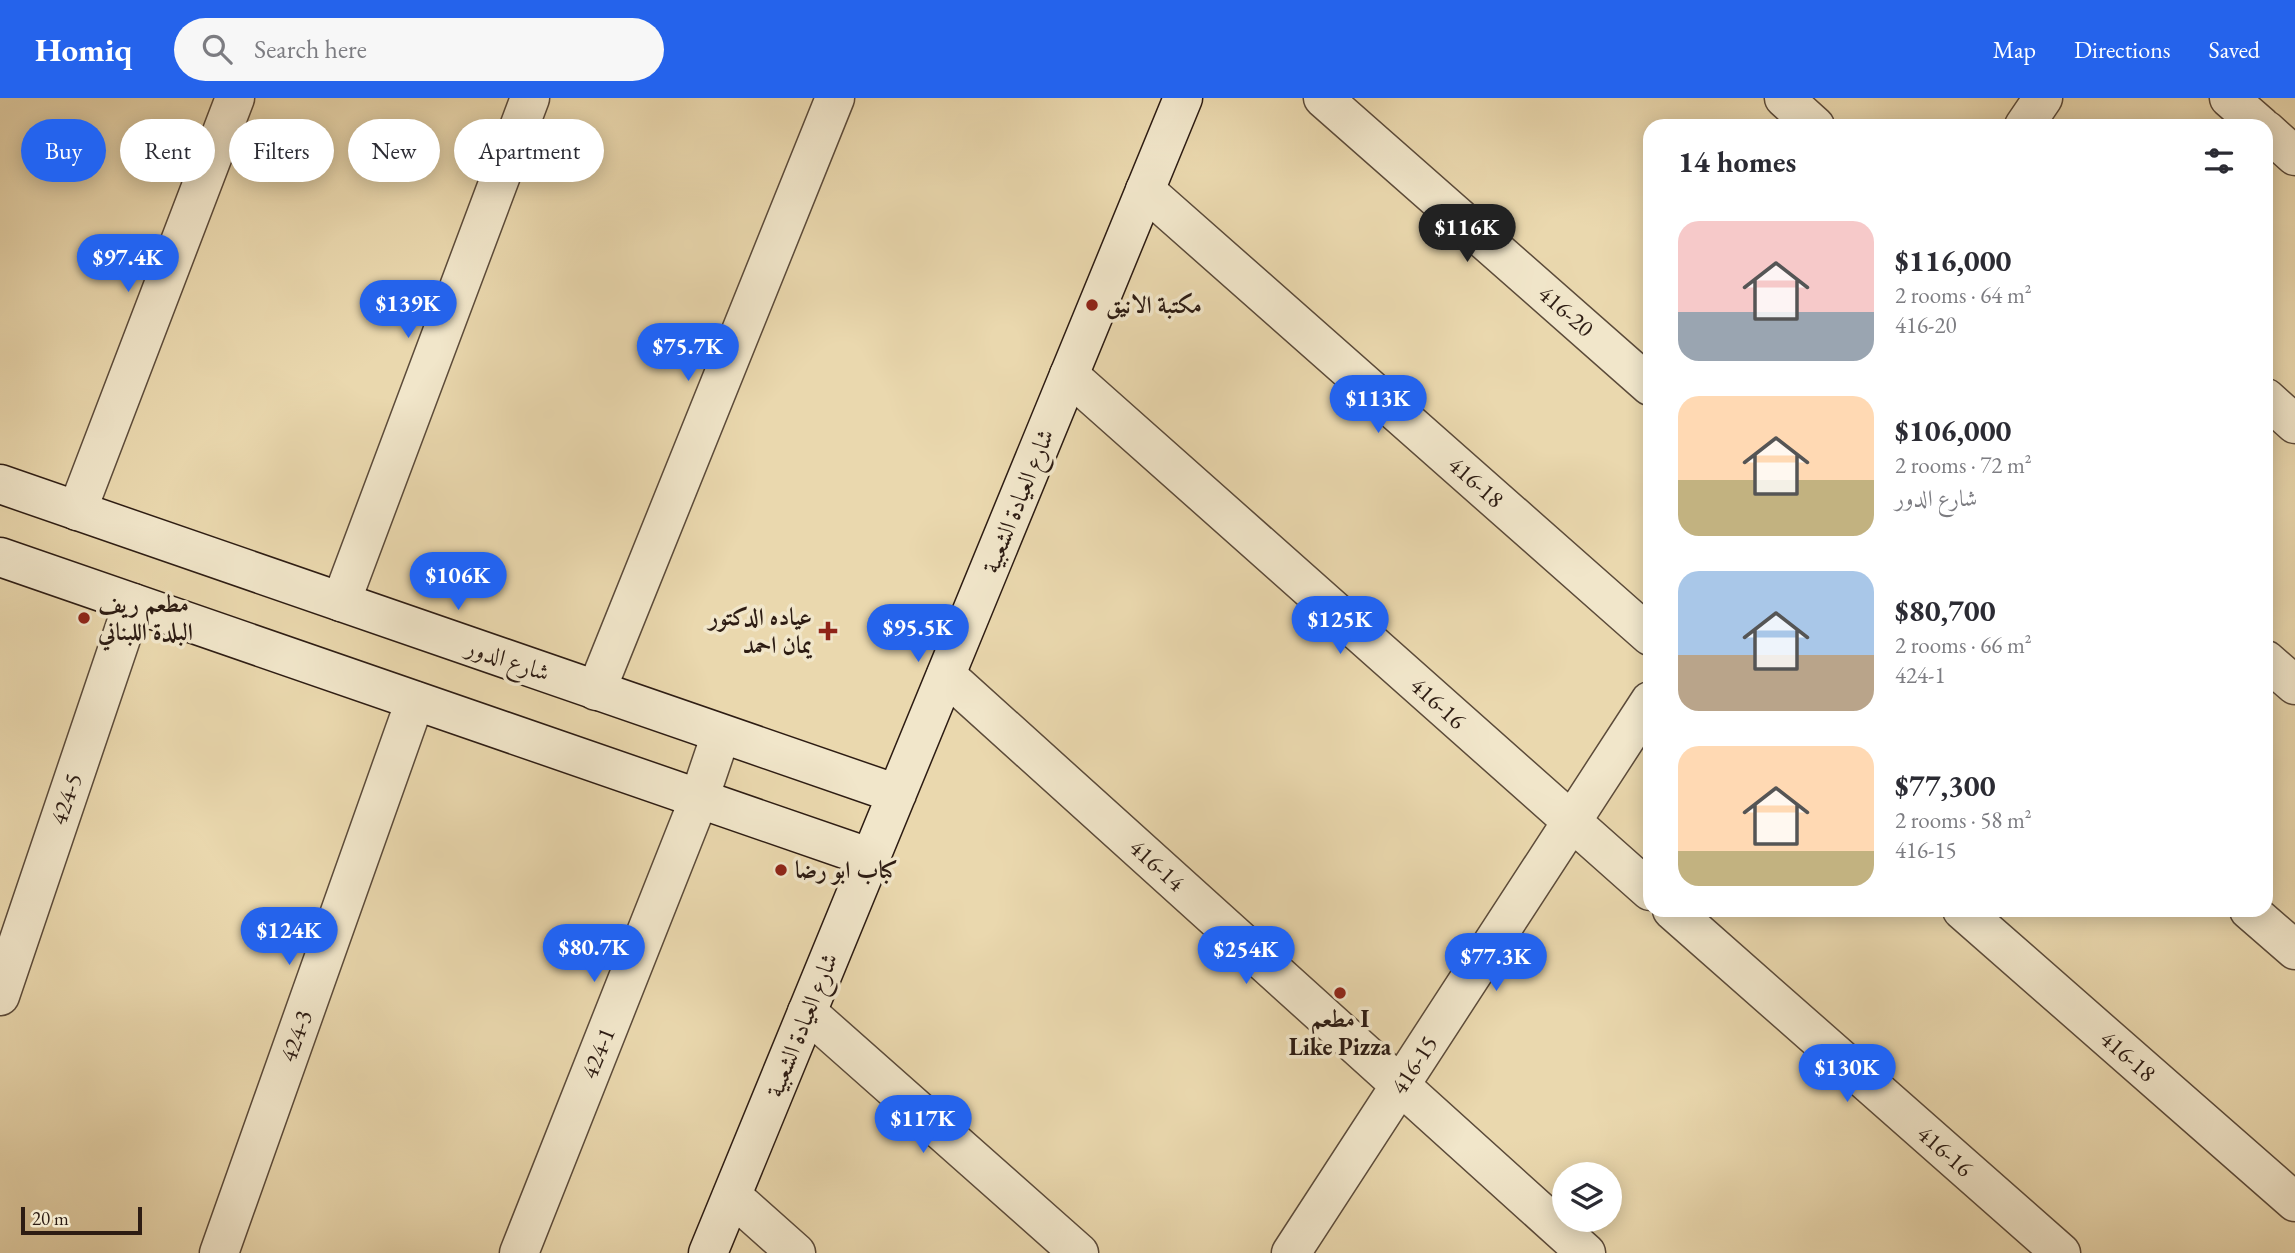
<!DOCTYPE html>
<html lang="en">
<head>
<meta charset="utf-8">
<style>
  :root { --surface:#fff; --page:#f7f7f7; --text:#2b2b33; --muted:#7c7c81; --accent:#2563eb }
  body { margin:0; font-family:"EB Garamond",Amiri,serif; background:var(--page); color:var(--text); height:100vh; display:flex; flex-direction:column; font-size:26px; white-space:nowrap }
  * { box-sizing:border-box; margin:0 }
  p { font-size:23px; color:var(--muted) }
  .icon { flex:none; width:38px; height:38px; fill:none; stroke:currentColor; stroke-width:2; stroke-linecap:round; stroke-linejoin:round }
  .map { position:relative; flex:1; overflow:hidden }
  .sheet { position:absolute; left:1643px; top:21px; width:630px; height:798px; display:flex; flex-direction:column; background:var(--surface); border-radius:21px; box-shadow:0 4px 18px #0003 }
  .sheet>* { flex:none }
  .hud { position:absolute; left:21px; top:21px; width:665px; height:63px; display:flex; gap:14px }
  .controls { position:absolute; left:1552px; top:1064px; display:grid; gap:14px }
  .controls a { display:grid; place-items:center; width:70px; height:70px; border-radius:50%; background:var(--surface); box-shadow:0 4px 18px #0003; font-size:35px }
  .scale { position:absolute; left:21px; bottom:18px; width:121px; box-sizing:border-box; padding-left:7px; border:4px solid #2d1c13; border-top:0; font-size:19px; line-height:24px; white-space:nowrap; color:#2d1c13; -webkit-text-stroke:5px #f1e6ca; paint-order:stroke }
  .price { position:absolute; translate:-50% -60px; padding:0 16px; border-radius:24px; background:var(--accent); color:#fff; font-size:23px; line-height:46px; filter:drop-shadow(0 2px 4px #0008) }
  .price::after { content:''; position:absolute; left:50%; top:42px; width:21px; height:16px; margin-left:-10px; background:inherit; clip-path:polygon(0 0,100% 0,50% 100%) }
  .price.current { background:#222; color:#fff }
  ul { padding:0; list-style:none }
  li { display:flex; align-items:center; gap:21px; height:175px; padding:0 35px }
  li span { display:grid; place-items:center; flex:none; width:196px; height:140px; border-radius:21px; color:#555 }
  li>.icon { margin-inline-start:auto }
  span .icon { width:84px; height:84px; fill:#fffc; stroke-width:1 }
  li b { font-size:30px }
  h2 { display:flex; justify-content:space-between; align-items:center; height:84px; padding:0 35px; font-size:30px }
  .tag { padding:0 24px; border-radius:32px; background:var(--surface); box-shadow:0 4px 18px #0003; font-size:24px; line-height:63px }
  .tag.current { background:var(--accent); color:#fff }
  header { display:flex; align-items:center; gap:42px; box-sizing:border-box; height:98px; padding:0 35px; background:var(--accent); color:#fff }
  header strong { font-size:33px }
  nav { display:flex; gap:38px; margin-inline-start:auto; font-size:24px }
  .search { width:490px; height:63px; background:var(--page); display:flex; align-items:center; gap:18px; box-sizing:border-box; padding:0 24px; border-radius:38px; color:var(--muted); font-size:26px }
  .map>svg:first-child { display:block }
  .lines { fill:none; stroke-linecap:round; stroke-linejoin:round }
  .street-casing { stroke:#5c4b3a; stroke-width:41 }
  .secondary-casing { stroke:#2d1c13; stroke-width:41 }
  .street { stroke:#f1e6ca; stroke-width:38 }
  .secondary { stroke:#f1e6ca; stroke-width:38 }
  .poi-dot { fill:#8f2418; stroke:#f1e6ca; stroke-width:2.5 }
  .labels { text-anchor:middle; stroke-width:7; stroke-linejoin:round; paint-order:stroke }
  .poi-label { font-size:24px; font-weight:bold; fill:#2d1c13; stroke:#f1e6ca; text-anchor:start }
  .street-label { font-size:24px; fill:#2d1c13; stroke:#f1e6ca }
</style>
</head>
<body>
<header>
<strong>Homiq</strong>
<div class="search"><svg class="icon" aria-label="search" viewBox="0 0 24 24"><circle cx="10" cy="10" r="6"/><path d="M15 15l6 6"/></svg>Search here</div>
<nav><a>Map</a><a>Directions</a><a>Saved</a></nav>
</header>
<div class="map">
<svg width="2295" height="1155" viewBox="0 0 2295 1155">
  <rect width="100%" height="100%" fill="#ead8ae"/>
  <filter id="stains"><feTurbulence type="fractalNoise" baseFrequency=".00286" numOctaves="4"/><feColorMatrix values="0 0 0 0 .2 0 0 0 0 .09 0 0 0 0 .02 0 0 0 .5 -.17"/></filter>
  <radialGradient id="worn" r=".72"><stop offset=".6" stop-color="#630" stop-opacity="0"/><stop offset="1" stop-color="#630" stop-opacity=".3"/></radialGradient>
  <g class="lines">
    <defs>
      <path id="street" d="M1323,0L1650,288
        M1784,0L1815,28
        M2229,0L2261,28
        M2024,28L2043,0
        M2266,32L2295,58
        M1145,92L1650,538
        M1069,277L1650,793
        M2266,300L2295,326
        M77,413L235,0
        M341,504L530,0
        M2266,562L2295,587
        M946,577L1586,1155
        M596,593L835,0
        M1672,812L2061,1155
        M1962,812L2295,1104
        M2249,812L2295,852
        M0,898L133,505
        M807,914L1079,1155
        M732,1098L796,1155
        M219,1155L415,603
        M519,1155L699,701L721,636
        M1291,1155L1650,603"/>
      <path id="secondary" d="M0,386L897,696
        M0,459L871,760
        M708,1155L1183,0"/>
    </defs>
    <!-- street casing -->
    <use href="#street" class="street-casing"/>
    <!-- secondary casing -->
    <use href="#secondary" class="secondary-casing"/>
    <!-- street -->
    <use href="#street" class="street"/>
    <!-- secondary -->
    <use href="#secondary" class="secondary"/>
  </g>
  <!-- markers -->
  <g class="poi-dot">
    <circle cx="1092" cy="207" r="7"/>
    <circle cx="84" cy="520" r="7"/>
    <path d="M824.5 522.5h7v7h7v7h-7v7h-7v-7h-7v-7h7z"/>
    <circle cx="781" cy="772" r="7"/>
    <circle cx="1340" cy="895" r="7"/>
  </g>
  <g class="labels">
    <!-- poi labels -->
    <g class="poi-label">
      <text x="1106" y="215">مكتبة الانيق</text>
      <text x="98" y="514">مطعم ريف<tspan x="98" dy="28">البلدة اللبناني</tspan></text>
      <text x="812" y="527" text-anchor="end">عياده الدكتور<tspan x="812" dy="28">يمان احمد</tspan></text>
      <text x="795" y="780">كباب ابو رضا</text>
      <text x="1340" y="929" text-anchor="middle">مطعم I<tspan x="1340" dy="28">Like Pizza</tspan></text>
    </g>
    <!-- street labels -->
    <g class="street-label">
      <text transform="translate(1566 213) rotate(41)" y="8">416-20</text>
      <text transform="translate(1476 384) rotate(41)" y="8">416-18</text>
      <text transform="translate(1018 403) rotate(-68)" y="8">شارع العيادة الشعبية</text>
      <text transform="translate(508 562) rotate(19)" y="8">شارع الدور</text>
      <text transform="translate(1438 605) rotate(42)" y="8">416-16</text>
      <text transform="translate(66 701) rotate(-71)" y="8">424-5</text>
      <text transform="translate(1157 767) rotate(42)" y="8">416-14</text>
      <text transform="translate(802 927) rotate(-68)" y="8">شارع العيادة الشعبية</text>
      <text transform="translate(296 938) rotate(-70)" y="8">424-3</text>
      <text transform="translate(598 955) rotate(-68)" y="8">424-1</text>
      <text transform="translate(2128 958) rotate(41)" y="8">416-18</text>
      <text transform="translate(1414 967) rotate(-57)" y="8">416-15</text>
      <text transform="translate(1945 1053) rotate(41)" y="8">416-16</text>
    </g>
  </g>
  <rect width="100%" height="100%" filter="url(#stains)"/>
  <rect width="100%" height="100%" fill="url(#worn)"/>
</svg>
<div class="controls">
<a><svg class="icon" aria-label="layers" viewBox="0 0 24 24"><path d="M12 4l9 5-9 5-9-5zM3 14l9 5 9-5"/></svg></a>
</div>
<div class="scale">20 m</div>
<b class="price current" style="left:1467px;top:166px">$116K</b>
<b class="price" style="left:128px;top:196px">$97.4K</b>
<b class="price" style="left:408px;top:242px">$139K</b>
<b class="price" style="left:688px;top:285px">$75.7K</b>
<b class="price" style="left:1378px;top:337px">$113K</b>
<b class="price" style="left:458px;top:514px">$106K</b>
<b class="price" style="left:1340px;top:558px">$125K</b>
<b class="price" style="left:918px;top:566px">$95.5K</b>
<b class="price" style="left:289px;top:869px">$124K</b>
<b class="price" style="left:594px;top:886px">$80.7K</b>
<b class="price" style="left:1246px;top:888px">$254K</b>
<b class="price" style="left:1496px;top:895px">$77.3K</b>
<b class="price" style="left:1847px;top:1006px">$130K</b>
<b class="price" style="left:923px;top:1057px">$117K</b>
<div class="hud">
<a class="tag current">Buy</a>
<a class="tag">Rent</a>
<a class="tag">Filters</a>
<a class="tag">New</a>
<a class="tag">Apartment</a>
</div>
<section class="sheet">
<h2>14 homes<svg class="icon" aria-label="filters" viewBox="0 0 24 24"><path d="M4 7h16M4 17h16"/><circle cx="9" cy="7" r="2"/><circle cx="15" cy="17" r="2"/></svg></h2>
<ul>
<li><span style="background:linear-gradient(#f6c9c9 65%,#9aa5b1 0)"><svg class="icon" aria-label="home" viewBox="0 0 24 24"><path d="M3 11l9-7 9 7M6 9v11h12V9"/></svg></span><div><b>$116,000</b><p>2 rooms · 64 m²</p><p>416-20</p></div></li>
<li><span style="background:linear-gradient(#ffd9b3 60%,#c2b280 0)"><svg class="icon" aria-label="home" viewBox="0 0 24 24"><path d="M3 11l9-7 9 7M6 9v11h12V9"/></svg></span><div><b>$106,000</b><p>2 rooms · 72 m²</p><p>شارع الدور</p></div></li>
<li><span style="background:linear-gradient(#a9c7e8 60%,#b9a48a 0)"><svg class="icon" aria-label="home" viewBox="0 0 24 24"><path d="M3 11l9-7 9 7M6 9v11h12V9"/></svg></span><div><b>$80,700</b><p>2 rooms · 66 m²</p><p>424-1</p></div></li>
<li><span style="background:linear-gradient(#ffd9b3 75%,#c2b280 0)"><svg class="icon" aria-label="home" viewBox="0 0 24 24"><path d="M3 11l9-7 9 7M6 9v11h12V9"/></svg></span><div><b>$77,300</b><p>2 rooms · 58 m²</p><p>416-15</p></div></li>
</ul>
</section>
</div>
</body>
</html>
